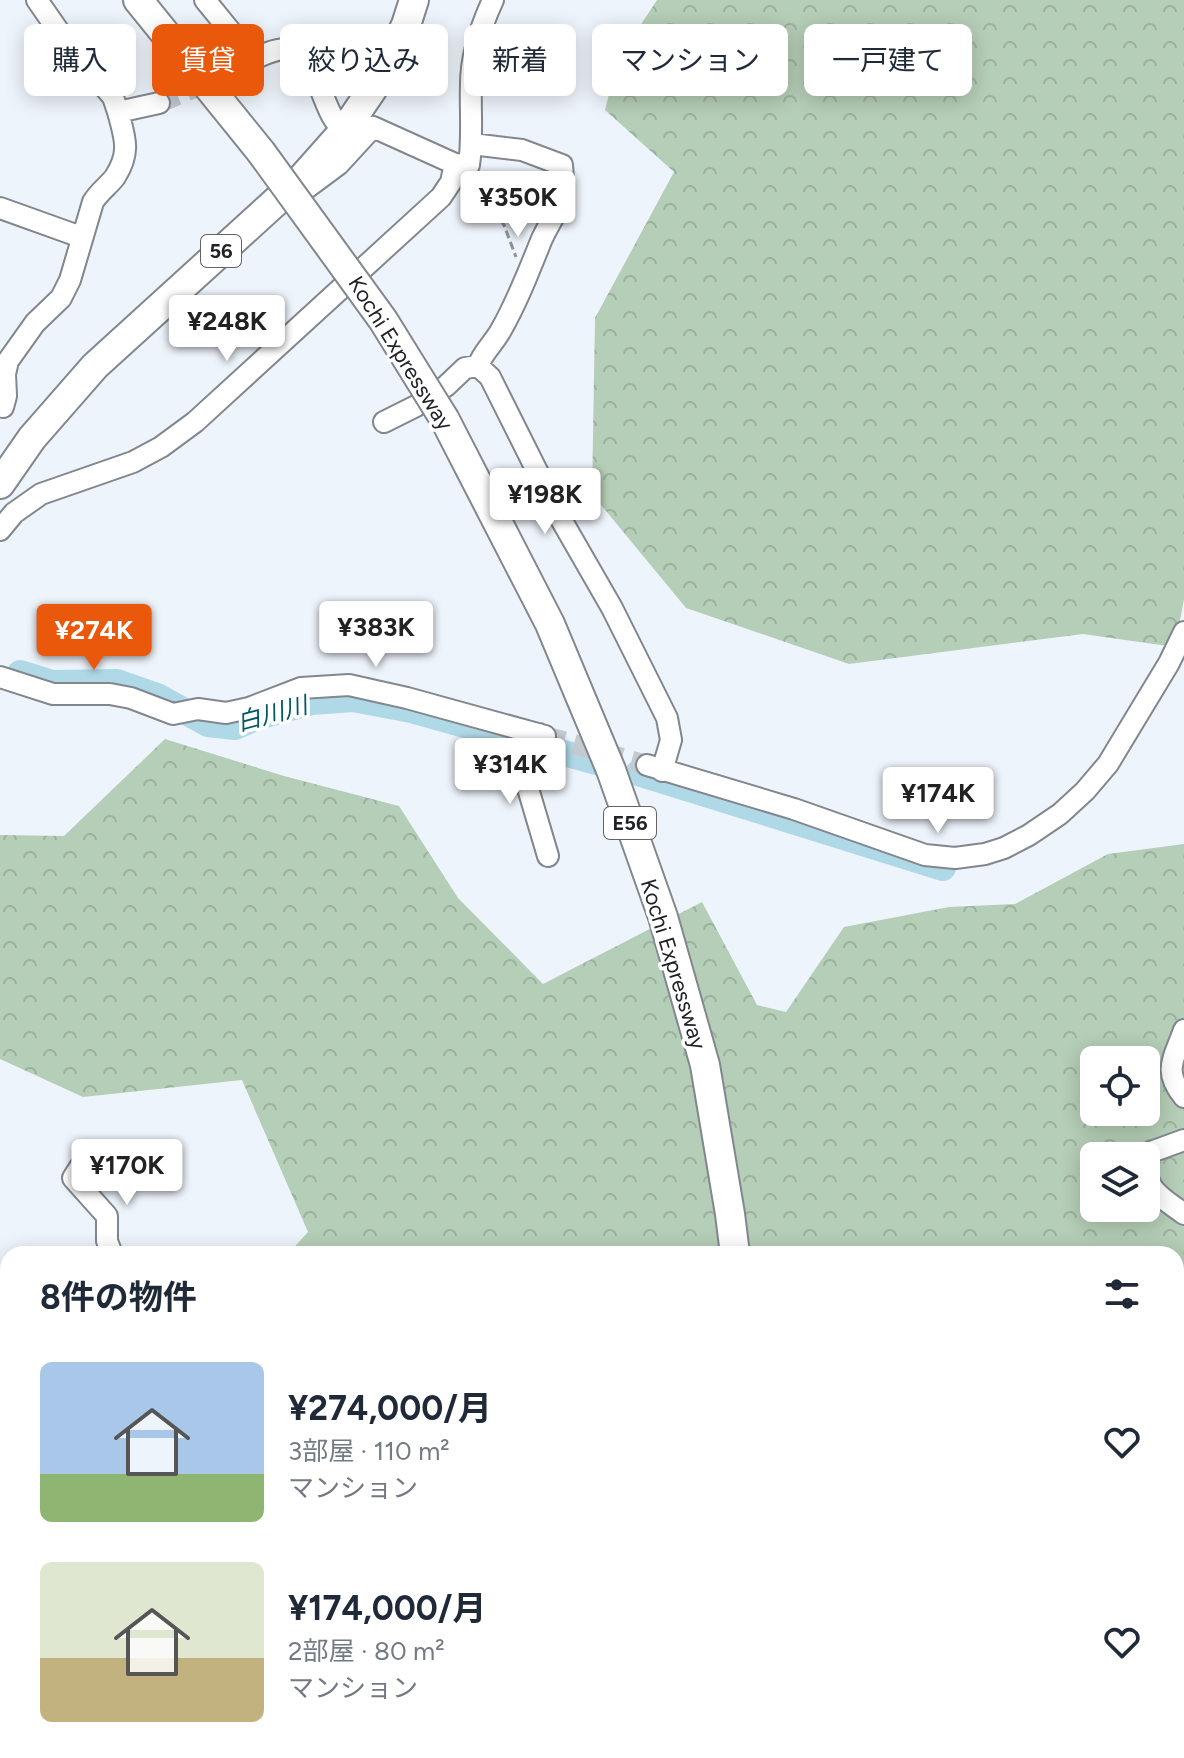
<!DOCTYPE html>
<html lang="ja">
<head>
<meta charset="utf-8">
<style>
  :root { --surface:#fff; --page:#f6f6f7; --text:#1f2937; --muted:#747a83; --accent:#ea580c }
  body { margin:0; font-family:Figtree,"Noto Sans JP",sans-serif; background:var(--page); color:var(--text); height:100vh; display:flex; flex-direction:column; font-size:30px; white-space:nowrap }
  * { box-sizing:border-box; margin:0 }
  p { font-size:26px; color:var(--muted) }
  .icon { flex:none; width:44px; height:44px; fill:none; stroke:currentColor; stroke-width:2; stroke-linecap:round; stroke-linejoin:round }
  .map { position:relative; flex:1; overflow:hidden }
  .details { position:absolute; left:0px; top:1246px; width:1184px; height:512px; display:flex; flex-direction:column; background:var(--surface); border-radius:24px 24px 0 0; box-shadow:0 4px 20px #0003 }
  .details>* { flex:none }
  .banner { position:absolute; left:24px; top:24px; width:1136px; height:72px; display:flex; gap:16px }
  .tools { position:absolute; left:1080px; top:1046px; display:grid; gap:16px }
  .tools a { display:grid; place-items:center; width:80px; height:80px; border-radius:12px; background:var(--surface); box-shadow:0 4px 20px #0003; font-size:40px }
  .price { position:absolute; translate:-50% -68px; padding:0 18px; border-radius:8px; background:#fff; color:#222; font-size:26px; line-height:52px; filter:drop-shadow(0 2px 4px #0008) }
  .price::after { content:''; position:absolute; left:50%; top:48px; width:24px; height:18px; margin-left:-12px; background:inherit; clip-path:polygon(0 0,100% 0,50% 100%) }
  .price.current { background:var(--accent); color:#fff }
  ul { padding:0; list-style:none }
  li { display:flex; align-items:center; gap:24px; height:200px; padding:0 40px }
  li span { display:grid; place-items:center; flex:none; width:224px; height:160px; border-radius:12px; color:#555 }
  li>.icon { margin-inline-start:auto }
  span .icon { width:96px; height:96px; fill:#fffc; stroke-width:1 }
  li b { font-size:34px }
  h2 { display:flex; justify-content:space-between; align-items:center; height:96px; padding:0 40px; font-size:34px }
  .pill { padding:0 28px; border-radius:12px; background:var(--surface); box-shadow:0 4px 20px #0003; font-size:28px; line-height:72px }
  .pill.current { background:var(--accent); color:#fff }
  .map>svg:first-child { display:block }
  .forest { fill:url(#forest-crowns); fill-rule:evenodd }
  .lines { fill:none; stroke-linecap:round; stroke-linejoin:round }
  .river { stroke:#b0d9e7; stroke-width:26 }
  .minor-tunnel { stroke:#c5cad0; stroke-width:20; stroke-dasharray:20 10; stroke-linecap:butt }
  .minor-casing { stroke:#82878e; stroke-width:24 }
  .highway-casing { stroke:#82878e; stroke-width:32 }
  .path { stroke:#8f9398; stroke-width:3; stroke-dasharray:8 4; stroke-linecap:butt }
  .minor { stroke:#fff; stroke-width:20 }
  .highway { stroke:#fff; stroke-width:28 }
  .highway-bridge-casing { stroke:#82878e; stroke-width:32; stroke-linecap:butt }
  .highway-bridge { stroke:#fff; stroke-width:28 }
  .labels { text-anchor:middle; stroke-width:7; stroke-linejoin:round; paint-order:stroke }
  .shield { fill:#fff; stroke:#636466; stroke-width:2 }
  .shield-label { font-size:20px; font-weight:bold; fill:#202225 }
  .street-label { font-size:22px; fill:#202225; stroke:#fff }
  .water-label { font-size:24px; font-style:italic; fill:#02586b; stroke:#fff }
</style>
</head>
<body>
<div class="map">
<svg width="1184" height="1758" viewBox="0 0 1184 1758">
  <defs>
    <pattern id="forest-crowns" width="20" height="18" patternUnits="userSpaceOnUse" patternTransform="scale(2)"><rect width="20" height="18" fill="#b5ceb7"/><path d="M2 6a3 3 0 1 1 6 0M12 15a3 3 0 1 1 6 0" fill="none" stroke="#9bb19d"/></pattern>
  </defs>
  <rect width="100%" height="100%" fill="#eef4fb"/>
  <!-- forest -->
  <path class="forest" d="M657,0H1184V599L1175,647L1083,634L849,664L686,608L592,494L595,318L674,172L605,110L617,61Z
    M165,739L284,776L399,806L458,898L543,984L702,902L757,1005L786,1012L844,927L949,907L1015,904L1108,854L1184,844V1403L1181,1418L1176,1417V1254H288L308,1232L242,1080L83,1097L0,1059V835L64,836ZM1094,1060H1146V1112H1094ZM1094,1156H1146V1208H1094Z
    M1184,1551V1758H854L869,1750H1176V1564Z
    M194,1750H340L331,1758H217Z"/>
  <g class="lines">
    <!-- river -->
    <path class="river" d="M20,673L52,683L117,682L157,696L208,724L235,727L258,717L312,702L353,699L411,710L596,762
      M638,773L943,868
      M629,1758L660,1750"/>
    <!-- minor-tunnel -->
    <path class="minor-tunnel" d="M159,103L232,72
      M545,736L647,765"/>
    <defs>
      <path id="minor" d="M37,0L69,46L113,97L118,112L159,103
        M205,0L240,43L250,62
        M232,72C248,62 283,39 302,54C313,62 317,81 322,93C328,108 332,120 344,131
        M472,144L522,150L562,165C563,175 564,186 562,196C558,212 548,225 541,241C529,271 517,302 501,330C494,343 482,353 478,366
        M300,193L339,164L373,127L455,164L469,165C473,138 470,112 471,84C471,55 481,26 493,0
        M0,208L81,237
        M3,407L6,396L5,374L8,361L35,323L61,298L70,280L93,202C99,192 108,186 115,177C131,152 125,138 118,112
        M384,422L416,406L446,386L465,368L478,366L490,377L562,521L612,608L667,718L671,740L662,771
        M0,530L14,513L41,494L133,462L161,447L195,422L441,197L451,182L455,164
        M0,677L53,694H110L131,698L173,714L198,709L226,713L249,708L301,688L349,685L407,698L545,736
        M539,734L527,785L548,856
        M647,765L794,809L925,855L955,858L985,854L1004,848L1029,835L1060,814L1085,791L1108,764L1169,663L1184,632
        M1184,1030C1174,1059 1162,1071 1184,1097
        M1184,1140L1151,1152C1139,1188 1159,1195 1184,1214
        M80,1167L73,1178L107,1216V1241L112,1254
        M1176,1551L1184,1541
        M0,1673L7,1672
        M85,1758L86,1750
        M675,1758V1750
        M849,1758L868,1750"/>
      <path id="highway" d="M138,0L261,152
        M445,420L550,624L611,770L663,917L705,1065L730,1214L735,1254
        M0,484L32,438L95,366L304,176L344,131L382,75L406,25L414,0
        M0,1297L6,1359L0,1435
        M744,1758L745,1750"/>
    </defs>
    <!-- minor casing -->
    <use href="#minor" class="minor-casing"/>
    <!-- highway casing -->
    <use href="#highway" class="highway-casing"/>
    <!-- path -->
    <path class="path" d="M473,181L486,196L504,225L516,257"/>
    <!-- minor -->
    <use href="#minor" class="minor"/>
    <!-- highway -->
    <use href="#highway" class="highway"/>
    <defs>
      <path id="highway-bridge" d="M261,152L383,320L445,420"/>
    </defs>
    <!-- highway-bridge casing -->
    <use href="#highway-bridge" class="highway-bridge-casing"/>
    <!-- highway-bridge -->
    <use href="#highway-bridge" class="highway-bridge"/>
  </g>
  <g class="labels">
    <!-- shield labels -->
    <g class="shield">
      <rect x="201" y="235" width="40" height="32" rx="6"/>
      <rect x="604" y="807" width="52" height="32" rx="6"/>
    </g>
    <g class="shield-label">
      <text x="221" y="258">56</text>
      <text x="630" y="830">E56</text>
    </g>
    <!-- street labels -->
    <g class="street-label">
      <text transform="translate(401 353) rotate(58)" y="8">Kochi Expressway</text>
      <text transform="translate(674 964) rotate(73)" y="8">Kochi Expressway</text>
    </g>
    <!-- water labels -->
    <g class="water-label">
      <text transform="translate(272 714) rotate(-15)" y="8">白川川</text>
    </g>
  </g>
</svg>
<div class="tools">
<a><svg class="icon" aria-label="locate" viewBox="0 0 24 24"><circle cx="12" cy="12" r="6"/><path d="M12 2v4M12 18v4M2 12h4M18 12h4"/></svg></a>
<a><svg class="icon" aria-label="layers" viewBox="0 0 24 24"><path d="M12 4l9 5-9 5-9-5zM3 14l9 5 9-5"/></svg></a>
</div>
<b class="price" style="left:518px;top:239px">¥350K</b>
<b class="price" style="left:227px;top:363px">¥248K</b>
<b class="price" style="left:545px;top:536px">¥198K</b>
<b class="price" style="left:376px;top:669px">¥383K</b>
<b class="price current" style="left:94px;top:672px">¥274K</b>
<b class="price" style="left:510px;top:806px">¥314K</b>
<b class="price" style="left:938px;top:835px">¥174K</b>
<b class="price" style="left:127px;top:1207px">¥170K</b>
<div class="banner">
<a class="pill">購入</a>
<a class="pill current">賃貸</a>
<a class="pill">絞り込み</a>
<a class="pill">新着</a>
<a class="pill">マンション</a>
<a class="pill">一戸建て</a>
</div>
<section class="details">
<h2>8件の物件<svg class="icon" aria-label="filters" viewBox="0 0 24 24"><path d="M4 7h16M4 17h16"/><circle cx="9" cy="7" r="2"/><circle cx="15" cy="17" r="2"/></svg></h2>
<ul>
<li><span style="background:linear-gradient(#a9c7e8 70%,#8fb573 0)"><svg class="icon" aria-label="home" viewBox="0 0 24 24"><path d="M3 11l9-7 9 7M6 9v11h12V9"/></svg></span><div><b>¥274,000/月</b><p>3部屋 · 110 m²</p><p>マンション</p></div><svg class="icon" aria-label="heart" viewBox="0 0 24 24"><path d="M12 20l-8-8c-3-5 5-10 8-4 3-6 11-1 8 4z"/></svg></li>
<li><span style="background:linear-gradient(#dfe7d0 60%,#c2b280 0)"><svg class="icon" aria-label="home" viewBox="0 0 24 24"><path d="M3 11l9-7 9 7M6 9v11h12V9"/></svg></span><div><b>¥174,000/月</b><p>2部屋 · 80 m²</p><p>マンション</p></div><svg class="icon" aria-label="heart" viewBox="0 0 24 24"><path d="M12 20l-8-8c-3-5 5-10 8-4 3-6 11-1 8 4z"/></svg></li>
</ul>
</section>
</div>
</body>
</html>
